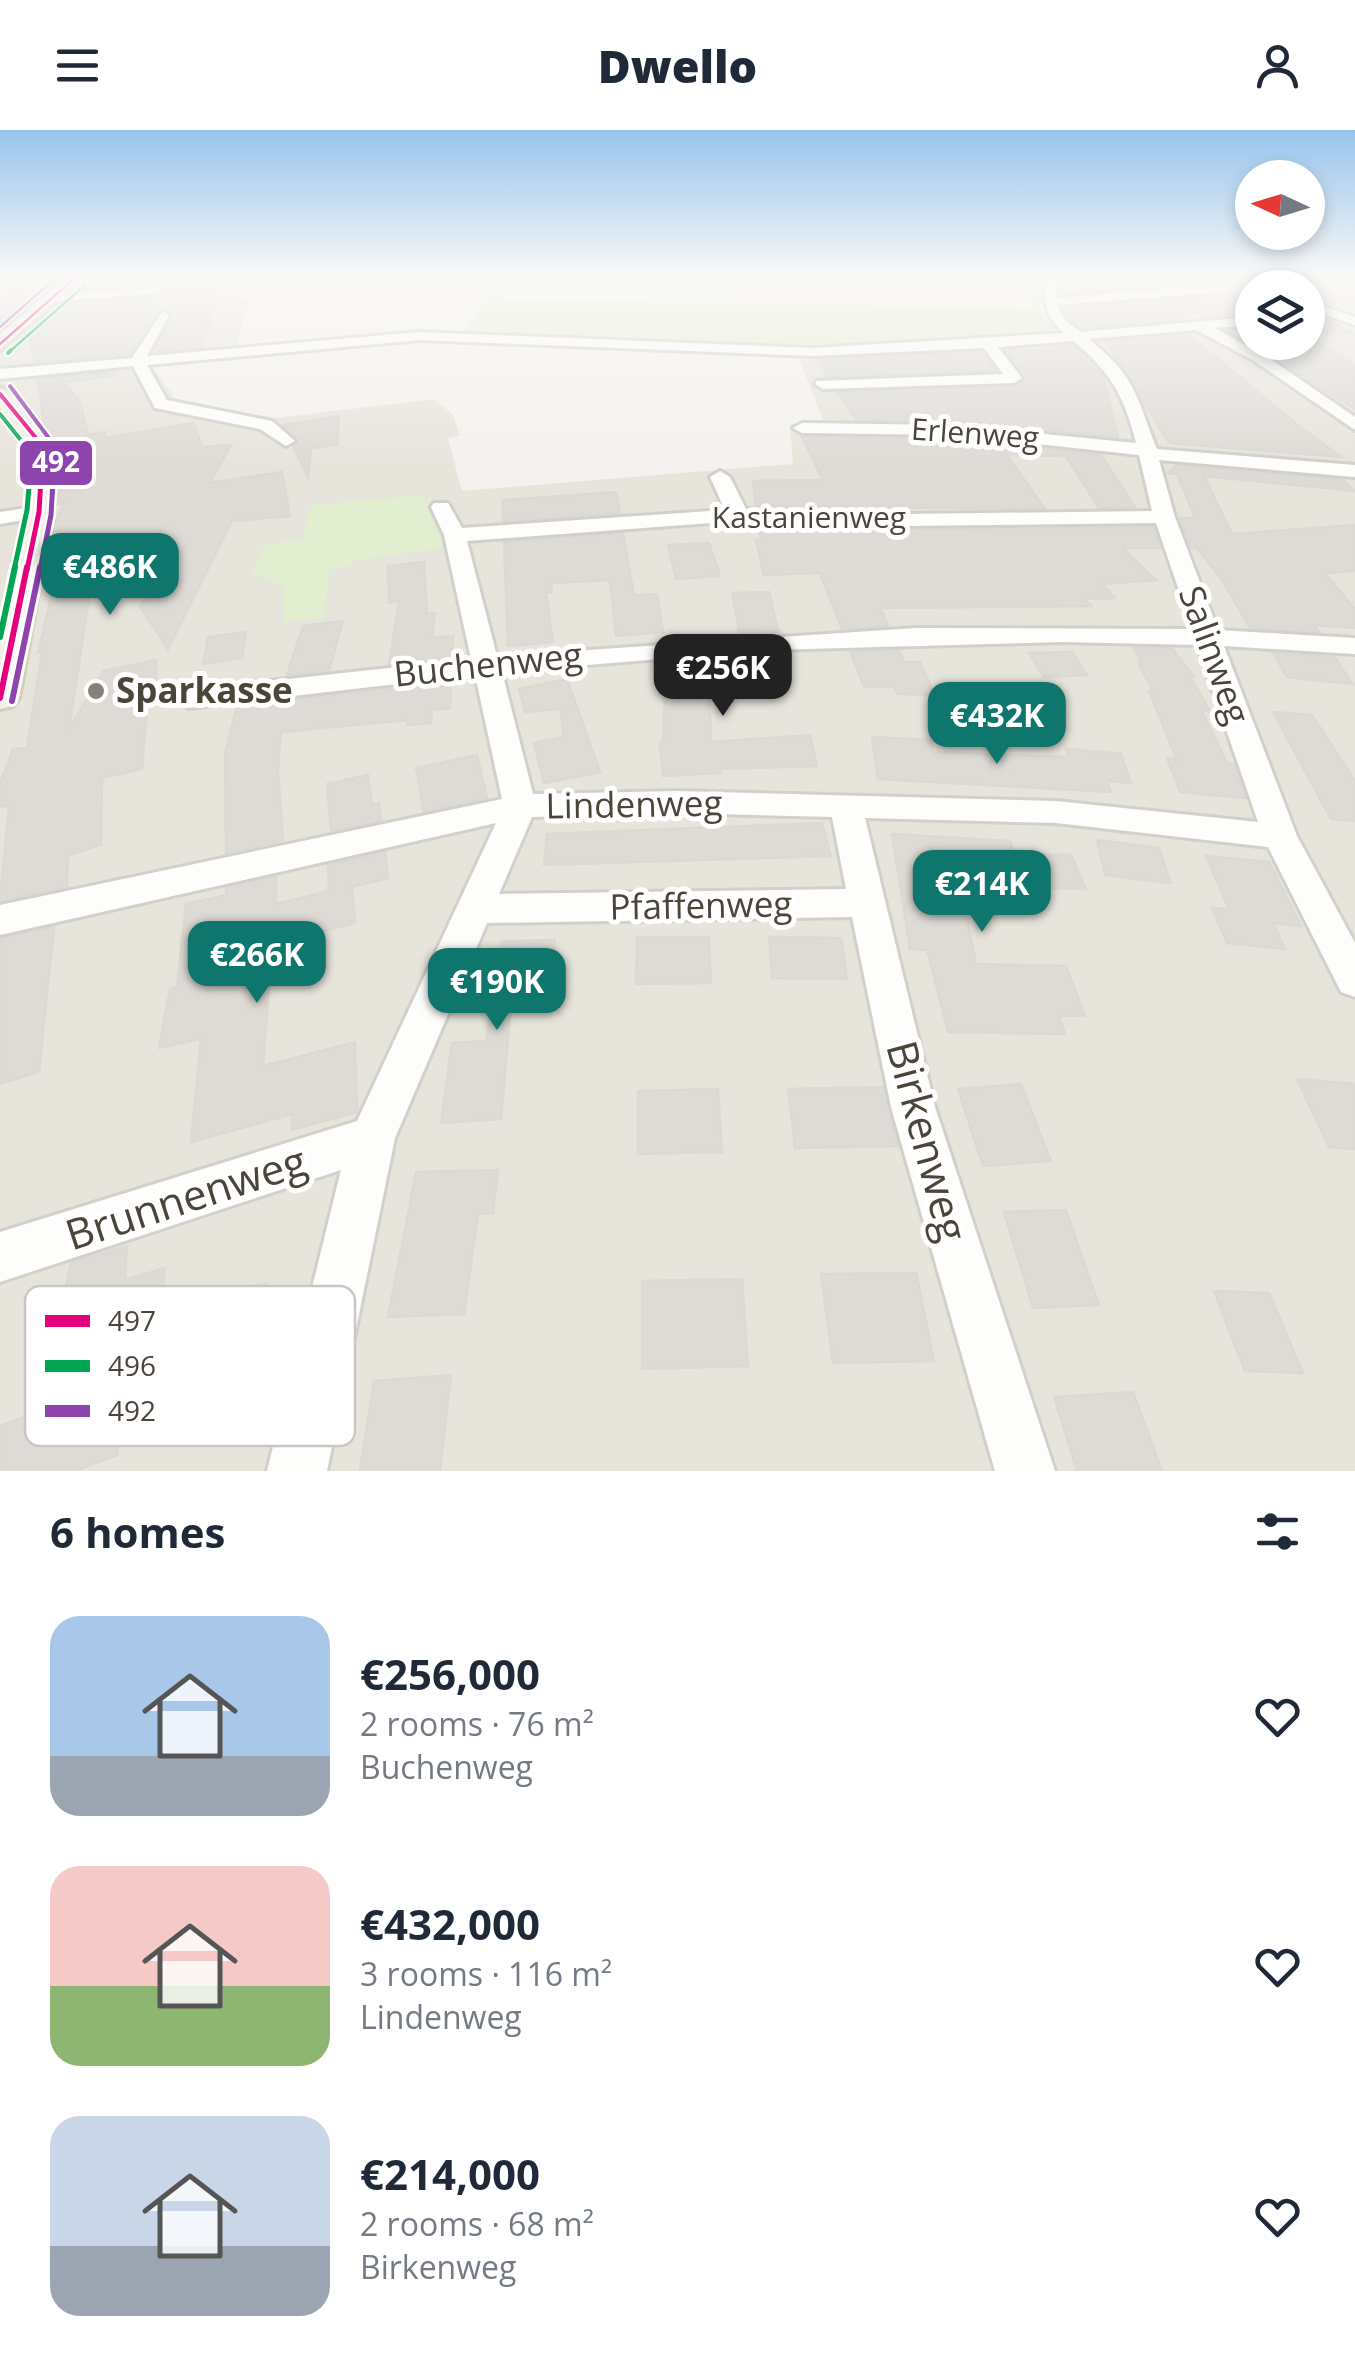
<!DOCTYPE html>
<html lang="en">
<head>
<meta charset="utf-8">
<style>
  :root { --surface:#fff; --page:#f6f6f7; --text:#1f2937; --muted:#747a83; --accent:#0f766e }
  body { margin:0; font-family:"Open Sans",sans-serif; background:var(--page); color:var(--text); height:100vh; display:flex; flex-direction:column; font-size:38px; white-space:nowrap }
  * { box-sizing:border-box; margin:0 }
  p { font-size:32px; color:var(--muted) }
  .icon { flex:none; width:55px; height:55px; fill:none; stroke:currentColor; stroke-width:2; stroke-linecap:round; stroke-linejoin:round }
  .map { position:relative; height:1341px; overflow:hidden }
  .side { display:flex; flex-direction:column; background:var(--surface); flex:1 }
  .side>* { flex:none }
  .needle { width:65px; rotate:274deg }
  .fabs { position:absolute; left:1235px; top:30px; display:grid; gap:20px }
  .fabs a { display:grid; place-items:center; width:90px; height:90px; border-radius:50%; background:var(--surface); box-shadow:0 5px 15px #0003; font-size:50px }
  .price { position:absolute; translate:-50% -85px; padding:0 22px; border-radius:20px; background:var(--accent); color:#fff; font-size:32px; line-height:65px; filter:drop-shadow(0 2px 5px #0008) }
  .price::after { content:''; position:absolute; left:50%; top:60px; width:30px; height:22px; margin-left:-15px; background:inherit; clip-path:polygon(0 0,100% 0,50% 100%) }
  .price.selected { background:#222; color:#fff }
  ul { padding:0; list-style:none }
  li { display:flex; align-items:center; gap:30px; height:250px; padding:0 50px }
  li span { display:grid; place-items:center; flex:none; width:280px; height:200px; border-radius:30px; color:#555 }
  li>.icon { margin-inline-start:auto }
  span .icon { width:120px; height:120px; fill:#fffc; stroke-width:1 }
  li b { font-size:42px }
  h2 { display:flex; justify-content:space-between; align-items:center; height:120px; padding:0 50px; font-size:42px }
  header { display:flex; justify-content:space-between; align-items:center; height:130px; padding:0 50px; background:var(--surface); font-size:45px; font-weight:800 }
  .map>svg:first-child { display:block }
  .residential { fill:#e7e4dc }
  .green { fill:#e1eecf }
  .building { fill:#dedbd6; stroke:#dcd9d4; stroke-width:2.5 }
  .lines { fill:none; stroke-linecap:round; stroke-linejoin:round }
  .minor-casing { stroke:#d2d0cb; stroke-width:6 }
  .major-casing { stroke:#d6cebb; stroke-width:6 }
  .minor { fill:#fdfdfc; fill-rule:evenodd }
  .major { fill:#f2efe6; fill-rule:evenodd }
  .bus-1-far3-casing { stroke:#fff; stroke-width:5 }
  .bus-1-far2-casing { stroke:#fff; stroke-width:8 }
  .bus-1-far1-casing { stroke:#fff; stroke-width:10 }
  .bus-1-casing { stroke:#fff; stroke-width:12 }
  .bus-2-far3-casing { stroke:#fff; stroke-width:5 }
  .bus-2-far2-casing { stroke:#fff; stroke-width:8 }
  .bus-2-far1-casing { stroke:#fff; stroke-width:10 }
  .bus-2-casing { stroke:#fff; stroke-width:12 }
  .bus-3-far3-casing { stroke:#fff; stroke-width:5 }
  .bus-3-far2-casing { stroke:#fff; stroke-width:8 }
  .bus-3-far1-casing { stroke:#fff; stroke-width:10 }
  .bus-3-casing { stroke:#fff; stroke-width:12 }
  .bus-1-far3 { stroke:#e5007d; stroke-width:2.5 }
  .bus-1-far2 { stroke:#e5007d; stroke-width:4 }
  .bus-1-far1 { stroke:#e5007d; stroke-width:5 }
  .bus-1 { stroke:#e5007d; stroke-width:6 }
  .bus-2-far3 { stroke:#00a651; stroke-width:2.5 }
  .bus-2-far2 { stroke:#00a651; stroke-width:4 }
  .bus-2-far1 { stroke:#00a651; stroke-width:5 }
  .bus-2 { stroke:#00a651; stroke-width:6 }
  .bus-3-far3 { stroke:#8e44ad; stroke-width:2.5 }
  .bus-3-far2 { stroke:#8e44ad; stroke-width:4 }
  .bus-3-far1 { stroke:#8e44ad; stroke-width:5 }
  .bus-3 { stroke:#8e44ad; stroke-width:6 }
  .poi-dot { fill:#868178; stroke:#fff; stroke-width:4 }
  .labels { text-anchor:middle; stroke-width:10; stroke-linejoin:round; paint-order:stroke }
  .far-street-label { font-size:30px; fill:#4b4439; stroke:#fff }
  .street-label { font-size:35px; fill:#4b4439; stroke:#fff }
  .poi-label { font-size:35px; font-weight:bold; fill:#4b4439; stroke:#fff; text-anchor:start }
  .near-street-label { font-size:42px; fill:#4b4439; stroke:#fff }
  .key { fill:#fff; stroke:#c9c7c4; stroke-width:2.5 }
  .key-label { font-size:28px; fill:#4b4439 }
  .line-badge { stroke:#fff; stroke-width:4 }
  .badge-label { font-size:28px; text-anchor:middle; font-weight:bold; fill:#fff }
</style>
</head>
<body>
<header><svg class="icon" aria-label="menu" viewBox="0 0 24 24"><path d="M4 6h16M4 12h16M4 18h16"/></svg>Dwello<svg class="icon" aria-label="person" viewBox="0 0 24 24"><circle cx="12" cy="8" r="4"/><path d="M4 21q1-7 8-7t8 7"/></svg></header>
<div class="map">
<svg width="1355" height="1341" viewBox="0 0 1355 1341">
  <rect width="100%" height="100%" fill="#f4f2ee"/>
  <!-- residential -->
  <path class="residential" d="M0,146H248L239,154L234,169H249L235,224L151,235L178,272L268,289L434,269L453,285L460,306L448,308L462,361L793,334L790,294L824,293L798,225L969,219L1252,194V212H1308V190L1355,187V1341H0Z
    M1057,146L1285,148L1322,160L1355,159V181L1308,183V158H1252V187L1077,201L1062,190Z"/>
  <!-- green -->
  <path class="green" d="M1022,146H1045L1039,179L1059,202L927,214L772,219L474,204L466,200L485,168L1038,179Z
    M423,365L443,418L352,431L351,436L329,440L324,488L284,491V458L252,443L264,415L301,410L312,375Z"/>
  <!-- building -->
  <path class="building" d="M100,146H156L148,153L80,160Z
    M178,146H199L194,152L221,151L205,174L212,173L207,181H213L201,218L154,222L172,187L162,177L130,224L34,232L29,199L57,175L153,168Z
    M1185,149L1193,152L1228,149L1280,152L1286,158L1222,150L1076,163L1072,161L1102,159L1092,155Z
    M24,164L22,181L0,199V166Z
    M1222,166L1252,168V184L1204,187L1191,179L1184,189L1097,197L1093,190L1094,197L1081,198L1063,179Z
    M1308,183L1333,192L1353,204L1308,203Z
    M1252,199V212H1308V208L1355,235V279L1227,201Z
    M1188,204L1300,297L1341,327L1169,313L1106,211Z
    M1053,216H1073L1103,247L1118,307L952,291L857,290L836,262L1014,257L1026,249L1005,220H1056Z
    M982,222L996,241L827,247L819,229Z
    M114,242L113,246L64,252L80,272L88,305L105,302L106,308L194,293L202,317L231,315L210,353L282,342L290,386L232,391L168,519L140,477L170,426L94,435L69,599L103,541L156,530L157,566L148,568L142,639L102,648L101,715L68,725L67,757L0,771L9,675L0,677L1,651L13,619L27,618L42,522L38,523L57,441L46,442L58,405L52,406L55,391L64,373L57,374L58,364L70,337L60,339L61,319L45,299L37,249Z
    M339,286L337,315L311,318L308,348L293,316L297,308L283,295Z
    M802,307L952,309L1101,325L1135,377L1099,378L1066,326L1007,325L1045,379L756,376L753,351L823,350Z
    M1178,335L1343,350L1355,361L1204,346L1232,404L1355,395V441L1325,443L1355,479V498L1314,495L1319,502L1250,498L1222,450L1197,418H1191L1180,388H1195L1177,344L1167,343Z
    M616,362L620,383L503,391V370Z
    M759,395L902,400L1153,397L1161,418H1122L1156,450L1103,454L1115,468L1085,469L1091,476L880,478L888,496L842,499L820,443L764,445L756,410H761Z
    M623,403L634,465L657,464L663,502L616,506L610,450L551,453L552,462H546L553,512L508,516L504,412Z
    M709,413L720,446L676,449L668,415Z
    M424,432L427,484L435,483L432,508L453,506L452,527L389,534L399,471L389,473L388,436Z
    M769,462L779,503L740,506L732,463Z
    M343,491L329,541L287,545L303,496Z
    M246,502L242,528L203,534L208,507Z
    M1133,517L1172,518L1194,547H1190L1210,581H1202L1227,633L1234,634L1246,668L1180,662L1167,628L1177,630L1149,561H1153L1138,532H1142Z
    M899,520L904,532H920L935,565L897,564L894,556L864,557L850,522Z
    M1072,522L1087,545L1044,547L1029,523Z
    M784,523L789,561L709,559L711,612L810,605L817,636L719,639L720,643L663,646L660,614H663L666,535L745,531L744,526Z
    M1273,523L1335,527L1352,554L1287,547Z
    M567,549L600,642L544,653L534,613L564,607L560,579L525,582L519,559Z
    M451,552L450,578L432,580L431,593L407,595V590L281,602L278,640L283,710L226,724L225,624L237,576Z
    M1273,582L1312,585L1355,651V691L1331,689Z
    M872,607L931,610L933,622L1068,627L1066,619L1121,624L1131,653L1107,651L1111,662L878,649Z
    M477,625L487,668L424,682L416,638Z
    M368,645L372,674L379,673L381,691L331,701L327,654Z
    M822,693L831,726L544,735L547,704Z
    M892,704L1010,711L1014,724L1071,725L1086,759L1007,758L1002,744L957,741L976,834L1066,836L1085,886H1059L1065,904L948,902L927,820L910,819Z
    M1097,710L1159,718L1171,753L1105,745Z
    M385,722L388,748L352,757L355,793L316,803V791L273,801L263,936L355,912L357,982L292,1000L293,984L191,1012L201,909L159,918L170,859L177,857L186,774L226,765V758L276,746V774L329,761L328,735Z
    M1206,726L1269,732L1301,796L1273,793L1285,819L1227,813L1212,778L1229,779Z
    M54,797L39,942L0,954V808Z
    M637,807H709L711,853L636,854Z
    M769,807L841,808L847,849L772,848Z
    M555,810L549,874L511,875L501,989L441,993L452,913L486,911L502,811Z
    M1297,949L1355,954V1019L1329,1017Z
    M1021,954L1051,1031L983,1036L958,959Z
    M883,957L898,1016L795,1018L788,959Z
    M718,959L722,1022L638,1024V961Z
    M498,1040L493,1083L478,1084L464,1184L388,1187L416,1042Z
    M1066,1080L1099,1175L1033,1178L1004,1082Z
    M127,1116L125,1150L165,1138L159,1188L106,1209L56,1205L71,1133Z
    M916,1143L934,1231L833,1233L821,1144Z
    M742,1149L748,1236L642,1239V1151Z
    M265,1154L242,1264L160,1276L188,1164Z
    M1214,1161L1269,1163L1303,1243L1245,1241Z
    M451,1245L440,1341H360L374,1251Z
    M124,1250L117,1325L75,1341H0V1296Z
    M1133,1262L1162,1341H1077L1054,1267Z"/>
  <g class="lines">
    <defs>
      <path id="minor" d="M161,146H174L153,164L56,171L50,167L150,157Z
        M1046,146H1058L1056,168L1222,154L1252,158V165L1222,162L1057,175L1064,189L1080,202L1252,187V195L1214,198L1263,224L1355,287V300L1253,230L1196,200L1089,209C1138,249 1135,265 1157,319L1355,335V347L1159,330L1175,387L1218,500L1355,508V524L1224,516L1297,706L1355,813V867L1341,862L1268,717L1056,693L865,688L935,977L1055,1341H995L891,977L852,787L487,793L395,1008L327,1341H267L341,1040L0,1152V1102L357,991L496,693L0,805V775L502,669L475,545L189,578L175,569L189,560L471,529L444,405L431,377L434,373H448L462,398L725,380L710,347L720,341L730,347L746,379L902,384L1152,381L1139,325L952,305L802,303L793,298L802,293L952,295L1136,313C1125,267 1110,241 1073,211L998,217L1022,248L1014,253L823,259L815,254L817,251L1003,244L984,218L813,226L420,210L147,235L167,270L272,291L295,311L286,316L260,299L155,278L133,236L0,249V239L132,228L163,181L169,185L147,226L420,202L813,218L1064,203C1044,186 1043,171 1046,146ZM738,391L902,396L1156,393L1192,499L916,498L497,526L467,411ZM1062,512L1197,515L1258,692L1056,671L677,661L533,664L502,542L771,520ZM677,683L832,687L846,759L499,764L532,687Z
        M1308,171L1355,187V195L1308,179Z
        M39,376L49,382L46,386L0,394V382Z"/>
      <path id="major" d="M68,146H84L0,220V204Z
        M1284,146H1355V155L1291,150Z
        M0,258L7,260L57,319L53,382L19,568L13,576L0,579V489L25,382L33,320L0,278Z"/>
    </defs>
    <!-- minor casing -->
    <use href="#minor" class="minor-casing"/>
    <!-- major casing -->
    <use href="#major" class="major-casing"/>
    <!-- minor -->
    <use href="#minor" class="minor"/>
    <!-- major -->
    <use href="#major" class="major"/>
    <defs>
      <path id="bus-1-far3" d="M0,214L77,146"/>
      <path id="bus-1-far2" d="M0,264L45,319"/>
      <path id="bus-1-far1" d="M27,440L39,382L43,316"/>
      <path id="bus-1" d="M0,568L27,437"/>
      <path id="bus-2-far3" d="M8,223L85,155"/>
      <path id="bus-2-far2" d="M8,223L11,220
        M0,284L28,319"/>
      <path id="bus-2-far1" d="M14,440L27,380L32,323L26,316"/>
      <path id="bus-2" d="M0,507L15,437"/>
      <path id="bus-3-far3" d="M0,197L58,146"/>
      <path id="bus-3-far2" d="M10,256L57,319"/>
      <path id="bus-3-far1" d="M40,440L51,385L55,316"/>
      <path id="bus-3" d="M12,571L40,437"/>
    </defs>
    <!-- bus-1-far3 casing -->
    <use href="#bus-1-far3" class="bus-1-far3-casing"/>
    <!-- bus-1-far2 casing -->
    <use href="#bus-1-far2" class="bus-1-far2-casing"/>
    <!-- bus-1-far1 casing -->
    <use href="#bus-1-far1" class="bus-1-far1-casing"/>
    <!-- bus-1 casing -->
    <use href="#bus-1" class="bus-1-casing"/>
    <!-- bus-2-far3 casing -->
    <use href="#bus-2-far3" class="bus-2-far3-casing"/>
    <!-- bus-2-far2 casing -->
    <use href="#bus-2-far2" class="bus-2-far2-casing"/>
    <!-- bus-2-far1 casing -->
    <use href="#bus-2-far1" class="bus-2-far1-casing"/>
    <!-- bus-2 casing -->
    <use href="#bus-2" class="bus-2-casing"/>
    <!-- bus-3-far3 casing -->
    <use href="#bus-3-far3" class="bus-3-far3-casing"/>
    <!-- bus-3-far2 casing -->
    <use href="#bus-3-far2" class="bus-3-far2-casing"/>
    <!-- bus-3-far1 casing -->
    <use href="#bus-3-far1" class="bus-3-far1-casing"/>
    <!-- bus-3 casing -->
    <use href="#bus-3" class="bus-3-casing"/>
    <!-- bus-1-far3 -->
    <use href="#bus-1-far3" class="bus-1-far3"/>
    <!-- bus-1-far2 -->
    <use href="#bus-1-far2" class="bus-1-far2"/>
    <!-- bus-1-far1 -->
    <use href="#bus-1-far1" class="bus-1-far1"/>
    <!-- bus-1 -->
    <use href="#bus-1" class="bus-1"/>
    <!-- bus-2-far3 -->
    <use href="#bus-2-far3" class="bus-2-far3"/>
    <!-- bus-2-far2 -->
    <use href="#bus-2-far2" class="bus-2-far2"/>
    <!-- bus-2-far1 -->
    <use href="#bus-2-far1" class="bus-2-far1"/>
    <!-- bus-2 -->
    <use href="#bus-2" class="bus-2"/>
    <!-- bus-3-far3 -->
    <use href="#bus-3-far3" class="bus-3-far3"/>
    <!-- bus-3-far2 -->
    <use href="#bus-3-far2" class="bus-3-far2"/>
    <!-- bus-3-far1 -->
    <use href="#bus-3-far1" class="bus-3-far1"/>
    <!-- bus-3 -->
    <use href="#bus-3" class="bus-3"/>
  </g>
  <!-- sky -->
  <linearGradient id="sky" x2="0" y2="1"><stop stop-color="#98c4ec"/><stop offset="0.44" stop-color="#faf9f7"/><stop offset="1" stop-color="#faf9f7" stop-opacity="0"/></linearGradient>
  <rect width="1355" height="334" fill="url(#sky)"/>
  <!-- markers -->
  <circle class="poi-dot" cx="96" cy="561" r="10"/>
  <g class="labels">
    <!-- far-street labels -->
    <g class="far-street-label">
      <text transform="translate(975 304) rotate(4)" y="10">Erlenweg</text>
      <text x="809" y="398">Kastanienweg</text>
    </g>
    <!-- street labels -->
    <g class="street-label">
      <text transform="translate(1214 525) rotate(70)" y="12">Salinweg</text>
      <text transform="translate(488 535) rotate(-6)" y="12">Buchenweg</text>
      <text transform="translate(634 675) rotate(-1)" y="12">Lindenweg</text>
      <text transform="translate(701 776) rotate(-1)" y="12">Pfaffenweg</text>
    </g>
    <!-- poi labels -->
    <g class="poi-label">
      <text x="116" y="573">Sparkasse</text>
    </g>
    <!-- near-street labels -->
    <g class="near-street-label">
      <text transform="translate(927 1011) rotate(75)" y="15">Birkenweg</text>
      <text transform="translate(186 1068) rotate(-18)" y="15">Brunnenweg</text>
    </g>
  </g>
  <!-- legend -->
  <rect x="25" y="1156" width="330" height="160" rx="15" class="key"/>
  <rect x="45" y="1185" width="45" height="12" fill="#e5007d"/>
  <rect x="45" y="1230" width="45" height="12" fill="#00a651"/>
  <rect x="45" y="1275" width="45" height="12" fill="#8e44ad"/>
  <g class="key-label">
    <text x="108" y="1201">497</text>
    <text x="108" y="1246">496</text>
    <text x="108" y="1291">492</text>
  </g>
  <rect class="line-badge" x="18" y="309" width="76" height="48" rx="10" fill="#8e44ad"/>
  <g class="badge-label">
    <text x="56" y="342">492</text>
  </g>
</svg>
<div class="fabs">
<a><svg class="needle" viewBox="-14 -14 28 28"><path d="M0-13l5 13h-10z" fill="#e53935"/><path d="M0 13l5-13h-10z" fill="#747a83"/></svg></a>
<a><svg class="icon" aria-label="layers" viewBox="0 0 24 24"><path d="M12 4l9 5-9 5-9-5zM3 14l9 5 9-5"/></svg></a>
</div>
<b class="price" style="left:110px;top:488px">€486K</b>
<b class="price selected" style="left:723px;top:589px">€256K</b>
<b class="price" style="left:997px;top:637px">€432K</b>
<b class="price" style="left:982px;top:805px">€214K</b>
<b class="price" style="left:257px;top:876px">€266K</b>
<b class="price" style="left:497px;top:903px">€190K</b>
</div>
<section class="side">
<h2>6 homes<svg class="icon" aria-label="filters" viewBox="0 0 24 24"><path d="M4 7h16M4 17h16"/><circle cx="9" cy="7" r="2"/><circle cx="15" cy="17" r="2"/></svg></h2>
<ul>
<li><span style="background:linear-gradient(#a9c7e8 70%,#9aa5b1 0)"><svg class="icon" aria-label="home" viewBox="0 0 24 24"><path d="M3 11l9-7 9 7M6 9v11h12V9"/></svg></span><div><b>€256,000</b><p>2 rooms · 76 m²</p><p>Buchenweg</p></div><svg class="icon" aria-label="heart" viewBox="0 0 24 24"><path d="M12 20l-8-8c-3-5 5-10 8-4 3-6 11-1 8 4z"/></svg></li>
<li><span style="background:linear-gradient(#f6c9c9 60%,#8fb573 0)"><svg class="icon" aria-label="home" viewBox="0 0 24 24"><path d="M3 11l9-7 9 7M6 9v11h12V9"/></svg></span><div><b>€432,000</b><p>3 rooms · 116 m²</p><p>Lindenweg</p></div><svg class="icon" aria-label="heart" viewBox="0 0 24 24"><path d="M12 20l-8-8c-3-5 5-10 8-4 3-6 11-1 8 4z"/></svg></li>
<li><span style="background:linear-gradient(#c9d6e8 65%,#9aa5b1 0)"><svg class="icon" aria-label="home" viewBox="0 0 24 24"><path d="M3 11l9-7 9 7M6 9v11h12V9"/></svg></span><div><b>€214,000</b><p>2 rooms · 68 m²</p><p>Birkenweg</p></div><svg class="icon" aria-label="heart" viewBox="0 0 24 24"><path d="M12 20l-8-8c-3-5 5-10 8-4 3-6 11-1 8 4z"/></svg></li>
</ul>
</section>
</body>
</html>
